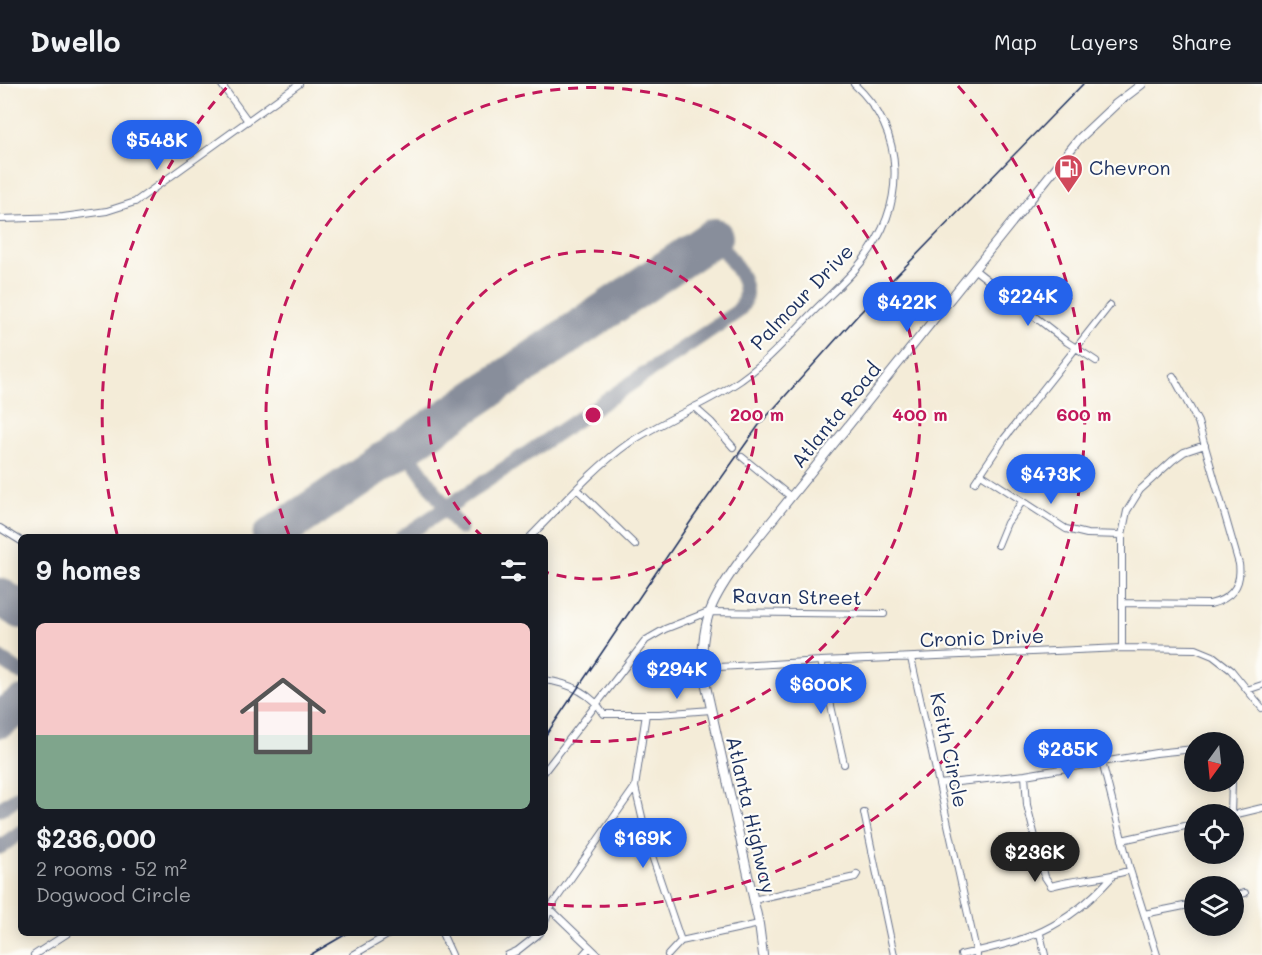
<!DOCTYPE html>
<html lang="en">
<head>
<meta charset="utf-8">
<style>
  :root { --surface:#171b24; --page:#20242c; --text:#f1f3f6; --muted:#9ea1a6; --line:#363941; --accent:#2563eb }
  body { margin:0; font-family:Mali,sans-serif; background:var(--page); color:var(--text); height:100vh; display:flex; flex-direction:column; font-size:22px; white-space:nowrap }
  * { box-sizing:border-box; margin:0 }
  p { font-size:20px; color:var(--muted) }
  .icon { flex:none; width:33px; height:33px; fill:none; stroke:currentColor; stroke-width:2; stroke-linecap:round; stroke-linejoin:round }
  .map { position:relative; flex:1; overflow:hidden }
  .sheet { position:absolute; left:18px; top:450px; width:530px; height:402px; display:flex; flex-direction:column; background:var(--surface); border-radius:9px; box-shadow:0 3px 15px #0003 }
  .sheet>* { flex:none }
  .needle { width:39px; rotate:195deg }
  .fabs { position:absolute; left:1184px; top:648px; display:grid; gap:12px }
  .fabs a { display:grid; place-items:center; width:60px; height:60px; border-radius:50%; background:var(--surface); box-shadow:0 3px 15px #0003; font-size:30px }
  .price { position:absolute; translate:-50% -51px; padding:0 14px; border-radius:21px; background:var(--accent); color:#fff; font-size:20px; line-height:39px; filter:drop-shadow(0 2px 3px #0008) }
  .price::after { content:''; position:absolute; left:50%; top:36px; width:18px; height:14px; margin-left:-9px; background:inherit; clip-path:polygon(0 0,100% 0,50% 100%) }
  .price.active { background:#222; color:#fff }
  ul { padding:0; list-style:none }
  li { display:grid; align-content:center; gap:12px; height:318px; padding:0 18px }
  li span { display:grid; place-items:center; height:186px; border-radius:9px; color:#555 }
  li>.icon { margin-inline-start:auto }
  span .icon { width:108px; height:108px; fill:#fffc; stroke-width:1 }
  li b { font-size:26px }
  h2 { display:flex; justify-content:space-between; align-items:center; height:72px; padding:0 18px; font-size:26px }
  header { display:flex; align-items:center; gap:36px; box-sizing:border-box; height:84px; padding:0 30px; background:var(--surface); border-bottom:2px solid var(--line) }
  header strong { font-size:28px }
  nav { display:flex; gap:33px; margin-inline-start:auto; font-size:21px }
  .map>svg:first-child { display:block }
  .lines { fill:none; stroke-linecap:round; stroke-linejoin:round }
  .taxiway { stroke:#888e9b; stroke-width:15 }
  .runway { stroke:#888e9b; stroke-width:38 }
  .minor-casing { stroke:#677189; stroke-width:8 }
  .major-casing { stroke:#677189; stroke-width:10 }
  .minor { stroke:#fff; stroke-width:6 }
  .major { stroke:#fff; stroke-width:8 }
  .rail { stroke:#1b2f5e; stroke-width:1.5 }
  .ring { fill:none; stroke:#c2185b; stroke-width:3; stroke-dasharray:10 8 }
  .labels { text-anchor:middle; stroke-width:4.5; stroke-linejoin:round; paint-order:stroke }
  .poi-label { font-size:20px; fill:#1b2f5e; stroke:#fdfcf7; text-anchor:start }
  .street-label { font-size:20px; fill:#1b2f5e; stroke:#fdfcf7 }
  .centre { fill:#c2185b; stroke:#fdfcf7; stroke-width:3 }
  .ring-label { font-size:18px; text-anchor:middle; font-weight:bold; fill:#c2185b; stroke:#fdfcf7; stroke-width:4.5; stroke-linejoin:round; paint-order:stroke }
</style>
</head>
<body>
<header>
<strong>Dwello</strong>
<nav><a>Map</a><a>Layers</a><a>Share</a></nav>
</header>
<div class="map">
<svg width="1262" height="871" viewBox="0 0 1262 871">
  <rect width="100%" height="100%" fill="#fdfcf7"/>
  <filter id="ink" filterUnits="userSpaceOnUse"><feTurbulence type="fractalNoise" baseFrequency=".0167" numOctaves="2"/><feDisplacementMap in="SourceGraphic" scale="12" xChannelSelector="R" yChannelSelector="G"/><feConvolveMatrix kernelMatrix="1 2 1 2 8 2 1 2 1" color-interpolation-filters="sRGB"/></filter>
  <filter id="wash" filterUnits="userSpaceOnUse"><feTurbulence type="fractalNoise" baseFrequency=".008" numOctaves="4" result="noise"/><feDisplacementMap in="SourceGraphic" scale="24" xChannelSelector="R" yChannelSelector="G"/><feGaussianBlur stdDeviation="1.35" result="paint"/><feColorMatrix in="noise" values="0 0 0 0 0 0 0 0 0 0 0 0 0 0 0 0 0 1.4 0 .05"/><feComposite in="paint" operator="in"/></filter>
  <g filter="url(#wash)">
    <rect width="100%" height="100%" fill="#f4ecd8"/>
    <g class="lines">
      <!-- taxiway -->
      <path class="taxiway" d="M404,364L460,444
        M403,453L737,228C761,204 728,174 714,153
        M0,575L21,589
        M0,725L21,711
        M0,763L21,748"/>
      <!-- runway -->
      <path class="runway" d="M271,453L714,153
        M0,513L21,526
        M0,635L21,621"/>
    </g>
  </g>
  <g filter="url(#ink)">
    <g class="lines">
      <defs>
        <path id="minor" d="M221,0L248,37
          M0,135L63,133L107,127L135,118L299,0
          M975,186L1067,258L1096,277
          M694,323L711,338L733,363
          M742,373L791,413
          M981,390L1066,445L1087,450L1122,451
          M975,398L1003,356L1110,221
          M577,405L635,461
          M0,444L21,457
          M530,453C562,421 592,385 629,359C662,337 699,323 732,302C762,283 785,257 809,232C827,213 848,196 863,176C906,121 907,49 854,0
          M998,461L1007,439L1022,418
          M1123,519L1210,520C1231,515 1242,502 1239,480L1198,338L1173,292
          M1122,564V451L1127,427L1140,406L1173,376L1184,368L1205,361
          M911,574L977,871
          M821,577L844,680
          M702,584L821,577L1122,564L1196,565L1213,572L1231,586L1262,624
          M544,596C569,599 591,609 604,630H659L711,626
          M1247,606L1262,601
          M1233,676V688
          M1102,678L1130,786L1157,871
          M544,688L646,556L665,545L708,528L884,530
          M1025,691L1027,721L1045,793L1051,802C1078,794 1102,796 1130,786
          M939,700L1025,691L1156,669L1194,665
          M635,703L649,763L681,857
          M864,729L894,871
          M1231,730L1232,698
          M1233,731L1262,724
          M1122,756L1194,740
          M1233,812L1245,809
          M753,816L855,793L857,790
          M544,819L598,871
          M1144,830L1194,820
          M544,841L550,824L635,703L646,630
          M442,849L452,871
          M1040,850L1045,871
          M34,871L68,849
          M353,871L391,849
          M508,871L517,867L540,849
          M583,871L590,863
          M668,871L681,857L759,840
          M961,871C1028,856 1064,846 1111,794"/>
        <path id="major" d="M763,871L759,840L702,584C702,533 712,515 741,475L1079,55L1116,20L1142,0"/>
      </defs>
      <!-- minor casing -->
      <use href="#minor" class="minor-casing"/>
      <!-- major casing -->
      <use href="#major" class="major-casing"/>
      <!-- minor -->
      <use href="#minor" class="minor"/>
      <!-- major -->
      <use href="#major" class="major"/>
      <!-- rail -->
      <path class="rail" d="M544,654L693,434L759,341L858,231L1083,0
        M310,871L348,849"/>
    </g>
  </g>
  <!-- distance rings -->
  <g class="ring">
    <path d="M483 453A164 164 0 1 1 545 488"/>
    <path d="M289 451A327 327 0 1 1 545 654"/>
    <path d="M117 450A491 491 0 0 1 228 2M958 2A491 491 0 0 1 546 820"/>
  </g>
  <!-- icons -->
  <defs>
    <symbol id="fuel-pin" viewBox="-11 -11 22 30"><path d="M0 17L-7.5 6A9.5 9.5 0 1 1 7.5 6Z" fill="#d1495b" stroke="#fdfcf7"/><path d="M-5.5-6h7V0h2V4h1.3V-2.5L3-4.5l.8-.8L6-3V5H2.5V1h-1V6h-7ZM-4.2-4.7v3.2H.2V-4.7Z" fill="#fff"/></symbol>
  </defs>
  <g fill-rule="evenodd">
    <use href="#fuel-pin" x="1052" y="68" width="33" height="45"/>
  </g>
  <g class="labels">
    <!-- poi labels -->
    <g class="poi-label">
      <text x="1089" y="91">Chevron</text>
    </g>
    <!-- street labels -->
    <g class="street-label">
      <text transform="translate(802 213) rotate(-46)" y="7">Palmour Drive</text>
      <text transform="translate(836 331) rotate(-51)" y="7">Atlanta Road</text>
      <text transform="translate(797 513) rotate(1)" y="7">Ravan Street</text>
      <text transform="translate(982 554) rotate(-2)" y="7">Cronic Drive</text>
      <text transform="translate(949 666) rotate(78)" y="7">Keith Circle</text>
      <text transform="translate(751 731) rotate(77)" y="7">Atlanta Highway</text>
    </g>
  </g>
  <circle cx="593" cy="331" r="9" class="centre"/>
  <g class="ring-label">
    <text x="757" y="337">200 m</text>
    <text x="920" y="337">400 m</text>
    <text x="1084" y="337">600 m</text>
  </g>
</svg>
<div class="fabs">
<a><svg class="needle" viewBox="-14 -14 28 28"><path d="M0-13l5 13h-10z" fill="#e53935"/><path d="M0 13l5-13h-10z" fill="#9ea1a6"/></svg></a>
<a><svg class="icon" aria-label="locate" viewBox="0 0 24 24"><circle cx="12" cy="12" r="6"/><path d="M12 2v4M12 18v4M2 12h4M18 12h4"/></svg></a>
<a><svg class="icon" aria-label="layers" viewBox="0 0 24 24"><path d="M12 4l9 5-9 5-9-5zM3 14l9 5 9-5"/></svg></a>
</div>
<b class="price" style="left:157px;top:87px">$548K</b>
<b class="price" style="left:1028px;top:243px">$224K</b>
<b class="price" style="left:907px;top:249px">$422K</b>
<b class="price" style="left:1051px;top:421px">$473K</b>
<b class="price" style="left:677px;top:616px">$294K</b>
<b class="price" style="left:821px;top:631px">$600K</b>
<b class="price" style="left:1068px;top:696px">$285K</b>
<b class="price" style="left:643px;top:785px">$169K</b>
<b class="price active" style="left:1035px;top:799px">$236K</b>
<section class="sheet">
<h2>9 homes<svg class="icon" aria-label="filters" viewBox="0 0 24 24"><path d="M4 7h16M4 17h16"/><circle cx="9" cy="7" r="2"/><circle cx="15" cy="17" r="2"/></svg></h2>
<ul>
<li><span style="background:linear-gradient(#f6c9c9 60%,#7fa58c 0)"><svg class="icon" aria-label="home" viewBox="0 0 24 24"><path d="M3 11l9-7 9 7M6 9v11h12V9"/></svg></span><div><b>$236,000</b><p>2 rooms · 52 m²</p><p>Dogwood Circle</p></div></li>
</ul>
</section>
</div>
</body>
</html>
